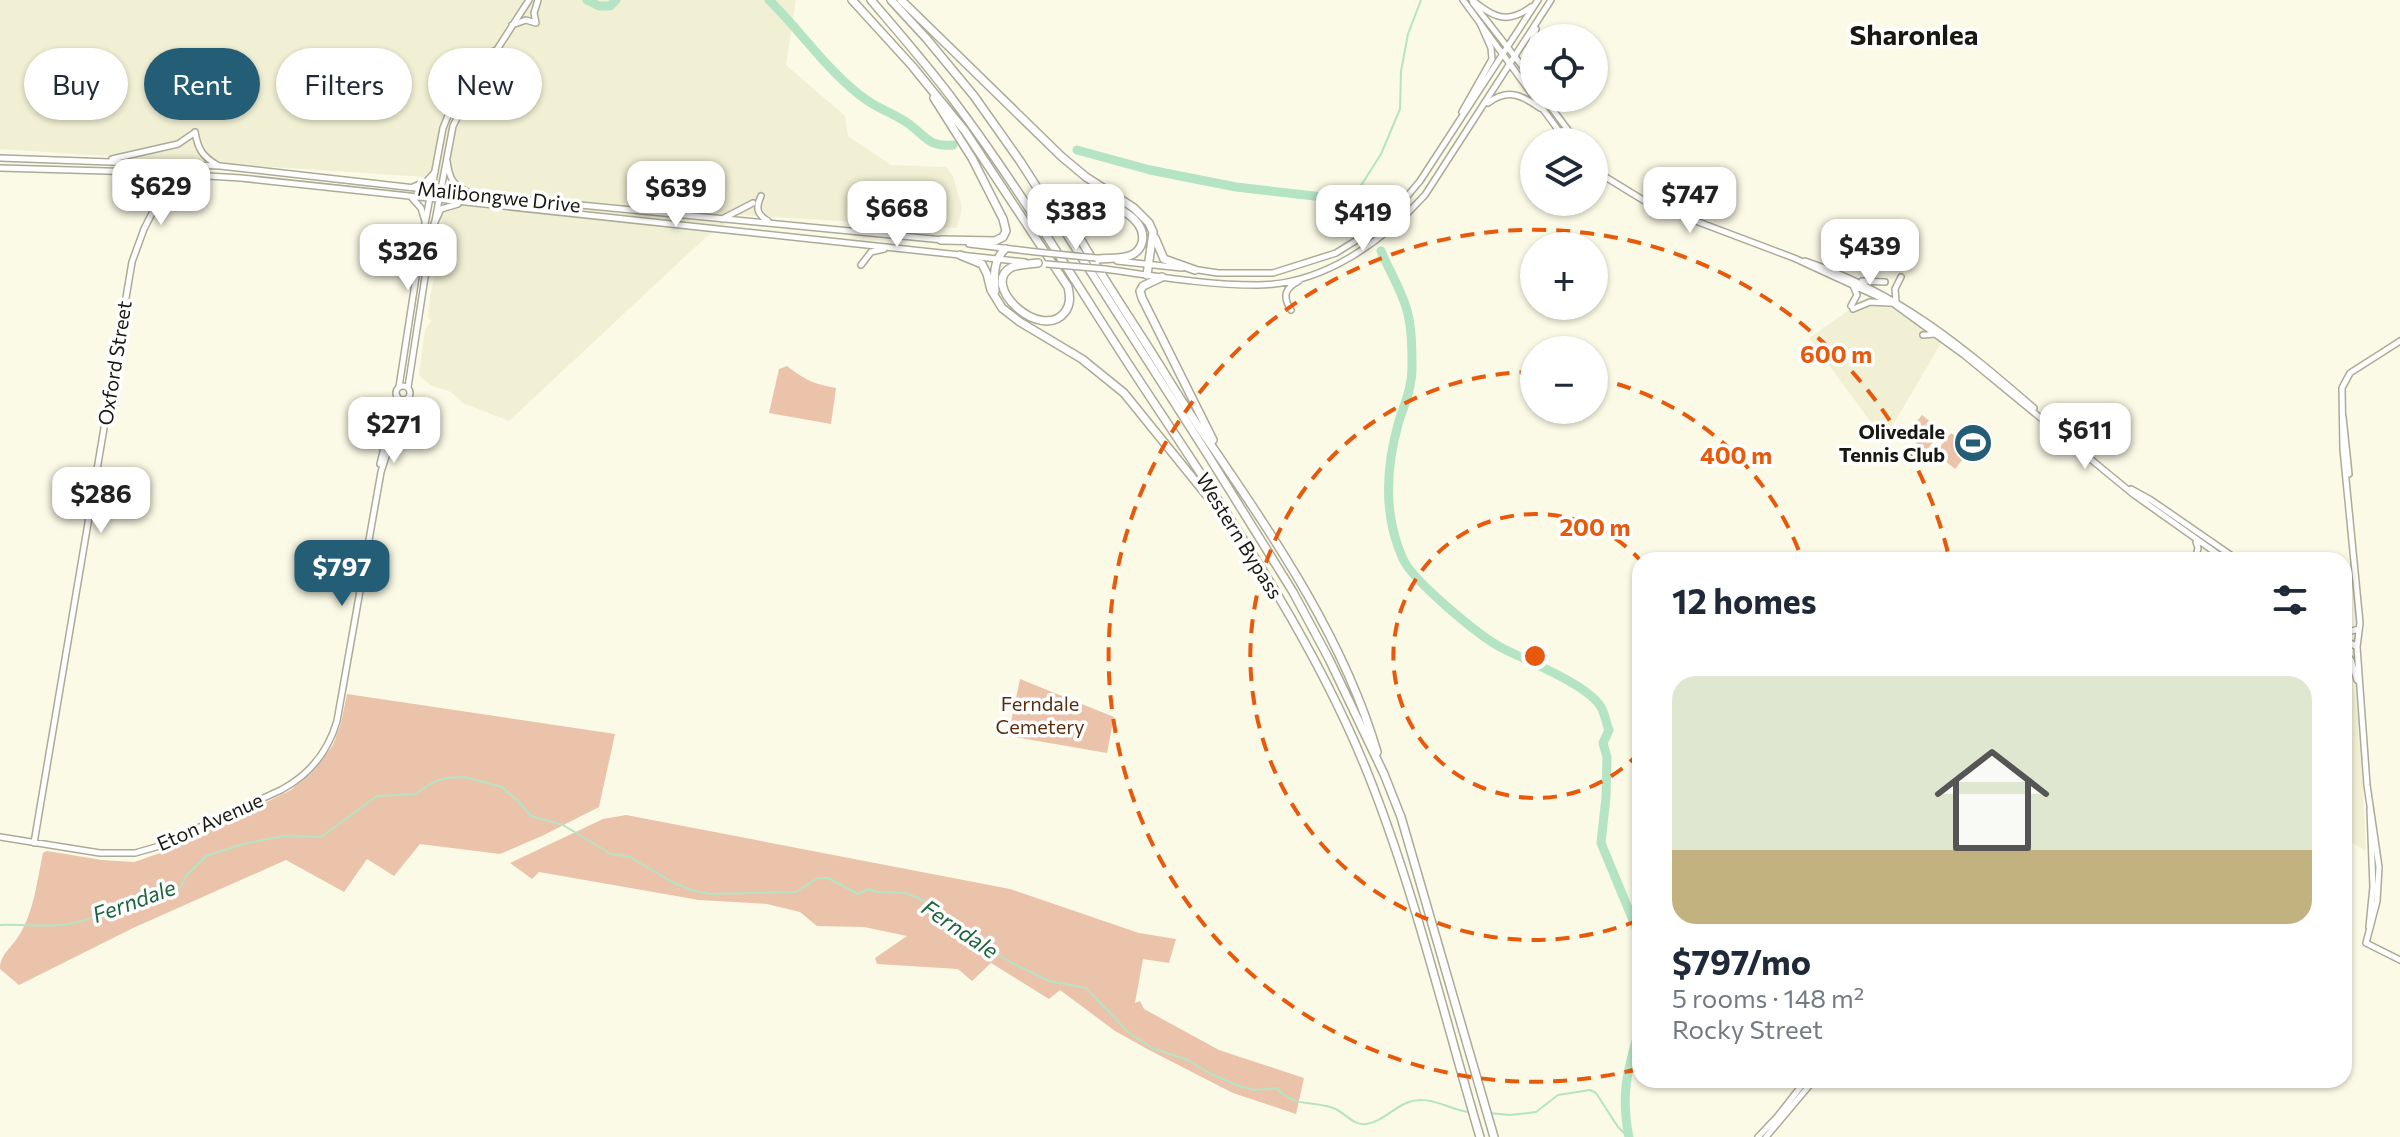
<!DOCTYPE html>
<html lang="en">
<head>
<meta charset="utf-8">
<style>
  :root { --surface:#fff; --page:#f2f2f3; --text:#1f2937; --muted:#747a83; --accent:#245d76 }
  body { margin:0; font-family:Commissioner,sans-serif; background:var(--page); color:var(--text); height:100vh; display:flex; flex-direction:column; font-size:30px; white-space:nowrap }
  * { box-sizing:border-box; margin:0 }
  p { font-size:26px; color:var(--muted) }
  .icon { flex:none; width:44px; height:44px; fill:none; stroke:currentColor; stroke-width:2; stroke-linecap:round; stroke-linejoin:round }
  .map { position:relative; flex:1; overflow:hidden }
  .side { position:absolute; left:1632px; top:552px; width:720px; height:536px; display:flex; flex-direction:column; background:var(--surface); border-radius:24px; box-shadow:0 2px 6px #0004 }
  .side>* { flex:none }
  .hud { position:absolute; left:24px; top:48px; width:760px; height:72px; display:flex; gap:16px }
  .tools { position:absolute; left:1520px; top:24px; display:grid; gap:16px }
  .tools a { display:grid; place-items:center; width:88px; height:88px; border-radius:50%; background:var(--surface); box-shadow:0 2px 6px #0004; font-size:40px }
  .price { position:absolute; translate:-50% -68px; padding:0 18px; border-radius:16px; background:#fff; color:#222; font-size:26px; line-height:52px; filter:drop-shadow(0 2px 4px #0008) }
  .price::after { content:''; position:absolute; left:50%; top:48px; width:24px; height:18px; margin-left:-12px; background:inherit; clip-path:polygon(0 0,100% 0,50% 100%) }
  .price.active { background:var(--accent); color:#fff }
  ul { padding:0; list-style:none }
  li { display:grid; align-content:center; gap:16px; height:424px; padding:0 40px }
  li span { display:grid; place-items:center; height:248px; border-radius:24px; color:#555 }
  li>.icon { margin-inline-start:auto }
  span .icon { width:144px; height:144px; fill:#fffc; stroke-width:1 }
  li b { font-size:34px }
  h2 { display:flex; justify-content:space-between; align-items:center; height:96px; padding:0 40px; font-size:34px }
  .tag { padding:0 28px; border-radius:36px; background:var(--surface); box-shadow:0 2px 6px #0004; font-size:28px; line-height:72px }
  .tag.active { background:var(--accent); color:#fff }
  .map>svg:first-child { display:block }
  .built { fill:#f1f0d4 }
  .green { fill:#ebc3ab }
  .lines { fill:none; stroke-linecap:round; stroke-linejoin:round }
  .stream { stroke:#b5e4c4; stroke-width:2 }
  .river { stroke:#b5e4c4; stroke-width:9 }
  .tertiary-casing { stroke:#acab98; stroke-width:8 }
  .secondary-casing { stroke:#acab98; stroke-width:8 }
  .motorway-casing { stroke:#acab98; stroke-width:10 }
  .tertiary { stroke:#fff; stroke-width:5 }
  .secondary { stroke:#fff; stroke-width:5 }
  .motorway { stroke:#fff; stroke-width:7 }
  .secondary-bridge-casing { stroke:#acab98; stroke-width:8; stroke-linecap:butt }
  .secondary-bridge { stroke:#fff; stroke-width:5 }
  .ring { fill:none; stroke:#e8590c; stroke-width:4; stroke-dasharray:14 10 }
  .labels { text-anchor:middle; stroke-width:7; stroke-linejoin:round; paint-order:stroke }
  .street-label { font-size:20px; fill:#191912; stroke:#fff }
  .poi-label { font-size:20px; font-weight:bold; fill:#191912; stroke:#fff; text-anchor:end }
  .park-label { font-size:20px; fill:#582e0d; stroke:#fff }
  .water-label { font-size:22px; font-style:italic; fill:#1c643c; stroke:#fff }
  .district-label { font-size:28px; font-weight:bold; fill:#191912; stroke:#fff }
  .centre { fill:#e8590c; stroke:#fff; stroke-width:4 }
  .ring-label { font-size:24px; text-anchor:middle; font-weight:bold; fill:#e8590c; stroke:#fff; stroke-width:7; stroke-linejoin:round; paint-order:stroke }
</style>
</head>
<body>
<div class="map">
<svg width="2400" height="1137" viewBox="0 0 2400 1137">
  <rect width="100%" height="100%" fill="#fbfae6"/>
  <!-- built -->
  <path class="built" d="M0,0H796L786,65L845,116L848,136L891,165L946,167L953,176L962,208L957,228L739,215L706,237L509,421L463,403L451,392L430,385L419,375L425,329L432,321L428,318L430,297L445,228L424,177L0,149Z
    M1875,292L1943,340L1884,440L1809,338Z
    M2344,657L2351,673L2360,726L2366,851L2344,838Z"/>
  <!-- green -->
  <path class="green" d="M787,366C805,380 814,384 836,388L831,424L769,413L779,369Z
    M1922,415L1942,431L1926,451L1906,435Z
    M1951,433L1971,449L1955,469L1935,453Z
    M1020,679L1114,717L1107,753L1008,736Z
    M347,694L615,734L599,807L542,836L500,854L420,844L394,876L367,859L344,892L286,860L133,928L19,985L0,969C0,955 10,949 18,937C34,913 37,880 43,853L47,851L102,860L134,862L169,850L291,790L314,770L333,745L341,723Z
    M626,815L1010,889L1139,933L1176,939L1169,963L1143,959L1135,1003L1140,1001L1144,1009L1219,1050L1304,1078L1296,1114L1233,1093L1149,1050L1115,1031L1060,990L1049,999L991,963L972,981L958,969L877,964L875,958L907,936L864,927L817,926L800,912L767,904L699,900L539,872L532,879L510,863L603,819Z"/>
  <g class="lines">
    <!-- stream -->
    <path class="stream" d="M1339,207L1360,187L1381,154L1400,109L1401,71L1408,34L1421,0
      M0,925C23,924 46,928 69,924C107,916 145,899 181,887L186,876L206,856L243,844L284,836L321,837L377,796L415,794L434,782L446,778L464,777L502,787L519,802L531,816L563,825L611,854L630,857L672,882L691,890L710,894L796,892L818,878H828L858,894L869,889L876,892L906,893L929,903L945,915L958,930L1012,963L1049,981L1086,988L1129,1033L1152,1048L1188,1060L1209,1073L1239,1086L1255,1090L1277,1088C1294,1108 1310,1100 1333,1108C1345,1112 1353,1126 1366,1124C1387,1121 1399,1099 1422,1100C1439,1100 1453,1111 1470,1112
      M1489,1113L1510,1115L1536,1112L1558,1095L1590,1090L1596,1093L1618,1127L1628,1137"/>
    <!-- river -->
    <path class="river" d="M587,0L599,6H610L616,0
      M769,0C802,32 829,74 868,101C880,109 894,114 906,122C926,135 926,147 953,145
      M1077,150L1150,170L1236,187L1323,197L1356,218
      M1381,251C1389,270 1400,288 1406,307C1412,325 1412,349 1412,368C1412,387 1405,403 1399,421C1386,466 1383,515 1403,559C1413,581 1479,636 1502,648C1527,661 1587,684 1601,707C1605,714 1606,723 1609,730L1603,743L1607,757L1606,797L1601,843L1640,937
      M1629,1137C1620,1094 1628,1068 1640,1027"/>
    <defs>
      <path id="tertiary" d="M1463,0L1567,142
        M1473,3L1533,80
        M512,25L526,20L536,23L534,13L538,0
        M1544,98L1577,142
        M1594,164L1602,173
        M1594,170L1648,203L1794,258L1894,304L1964,355L2133,494L2226,560
        M1805,261C1898,292 1961,345 2034,408
        M1862,281L1885,282
        M1896,301L1895,289L1901,277
        M1851,306L1857,295L1852,283
        M1853,309L1870,302L1889,303
        M1923,335L1935,334
        M2400,341L2350,373L2342,388L2343,449L2360,623L2357,647L2367,785L2379,867L2377,901L2366,943L2400,960
        M396 393a7 7 0 1 1 14 0a7 7 0 1 1-14 0Z
        M399,387L421,245L443,128L460,86L483,57L494,51
        M408,387L428,258L453,126L474,85L529,0
        M2343,417L2349,474
        M380,464L397,396
        M2131,489L2151,500L2238,560
        M2195,560L2198,548L2196,542
        M2202,560L2210,557L2221,560
        M2344,633L2359,629
        M2344,639L2357,647
        M2344,651L2351,660L2357,680
        M0,837L100,853H135L156,847L281,790C309,775 328,752 337,721L381,472L397,421L409,398
        M34,843L132,262L144,229L177,164
        M2369,927L2373,887L2370,809
        M1758,1137L1777,1117L1806,1080
        M1766,1137L1814,1080"/>
      <path id="secondary" d="M1472,0C1493,17 1507,25 1531,7
        M1534,79L1526,57L1536,29
        M1488,103C1508,88 1522,95 1540,108
        M1462,112L1492,59L1491,48L1480,23
        M195,132C198,149 202,156 217,165
        M0,158L220,166L477,195L943,240
        M112,159L178,144L194,133
        M447,161C449,176 452,185 466,191
        M0,168L141,172L241,178L1025,262
        M143,173L154,180L161,196
        M413,187L427,181L435,172
        M761,196C756,207 756,214 768,221
        M412,198L421,208L425,221
        M159,200L176,184L203,178
        M722,219L753,203
        M434,224L441,209L458,204
        M969,244L1036,252
        M1117,261L1182,268
        M861,265L871,252L884,249
        M1105,269C1155,276 1206,285 1257,285C1323,285 1382,242 1425,195L1551,0
        M1192,269L1218,273H1273L1336,253L1368,233L1393,213L1420,181L1538,0
        M1291,310C1282,296 1285,288 1299,281"/>
      <path id="motorway" d="M852,0L914,68
        M871,0C899,33 928,66 954,101C1018,186 1073,279 1131,368C1216,498 1310,629 1368,774C1415,892 1444,1016 1480,1137
        M891,0L926,38L974,96L1020,161L1206,452L1293,592L1329,659L1384,774L1401,817L1494,1137
        M901,0L1062,157L1086,177L1134,208L1149,223L1153,232L1147,275
        M913,67L965,131L1068,287C1070,296 1071,304 1065,312C1041,343 978,284 1012,267C1020,264 1030,264 1038,263
        M934,98L972,158L1003,219L1006,231L1003,237L995,241L941,240
        M1155,238L1164,259L1195,270
        M960,255L982,264L987,274L991,290L1002,308L1020,322L1082,359L1124,393L1217,508
        M1097,259C1107,258 1120,259 1129,256C1135,254 1140,249 1142,243C1148,219 1113,203 1095,201C1080,205 1072,214 1075,230C1096,267 1120,303 1143,339C1165,373 1186,409 1209,442C1275,539 1344,639 1377,752
        M1162,277L1143,286L1140,291L1142,298L1213,440
        M995,291C994,276 993,260 1005,249"/>
    </defs>
    <!-- tertiary casing -->
    <use href="#tertiary" class="tertiary-casing"/>
    <!-- secondary casing -->
    <use href="#secondary" class="secondary-casing"/>
    <!-- motorway casing -->
    <use href="#motorway" class="motorway-casing"/>
    <!-- tertiary -->
    <use href="#tertiary" class="tertiary"/>
    <!-- secondary -->
    <use href="#secondary" class="secondary"/>
    <!-- motorway -->
    <use href="#motorway" class="motorway"/>
    <defs>
      <path id="secondary-bridge" d="M1036,252L1096,258
        M1046,264L1105,269"/>
    </defs>
    <!-- secondary-bridge casing -->
    <use href="#secondary-bridge" class="secondary-bridge-casing"/>
    <!-- secondary-bridge -->
    <use href="#secondary-bridge" class="secondary-bridge"/>
  </g>
  <!-- distance rings -->
  <g class="ring">
    <path d="M1640 752A142 142 0 1 1 1640 560"/>
    <path d="M1639 920A284 284 0 1 1 1533 372M1594 378A284 284 0 0 1 1802 559"/>
    <path d="M1638 1069A426 426 0 1 1 1949 557"/>
  </g>
  <!-- icons -->
  <defs>
    <symbol id="stadium-disc" viewBox="-11 -11 22 22"><circle r="9.5" fill="#245d76" stroke="#fff"/><path d="M0-5a6.5 5 0 1 0 0 10a6.5 5 0 1 0 0-10ZM-3.5-1.8h7v3.6h-7Z" fill="#fff"/></symbol>
  </defs>
  <g fill-rule="evenodd">
    <use href="#stadium-disc" x="1951" y="421" width="44" height="44"/>
  </g>
  <g class="labels">
    <!-- street labels -->
    <g class="street-label">
      <text transform="translate(499 197) rotate(6)" y="7">Malibongwe Drive</text>
      <text transform="translate(115 363) rotate(-81)" y="7">Oxford Street</text>
      <text transform="translate(1239 536) rotate(58)" y="7">Western Bypass</text>
      <text transform="translate(210 822) rotate(-24)" y="7">Eton Avenue</text>
    </g>
    <!-- poi labels -->
    <g class="poi-label">
      <text x="1945" y="439">Olivedale<tspan x="1945" dy="23">Tennis Club</tspan></text>
    </g>
    <!-- park labels -->
    <g class="park-label">
      <text x="1040" y="711">Ferndale<tspan x="1040" dy="23">Cemetery</tspan></text>
    </g>
    <!-- water labels -->
    <g class="water-label">
      <text transform="translate(134 901) rotate(-20)" y="8">Ferndale</text>
      <text transform="translate(960 929) rotate(34)" y="8">Ferndale</text>
    </g>
    <!-- district labels -->
    <g class="district-label">
      <text x="1914" y="45">Sharonlea</text>
    </g>
  </g>
  <circle cx="1535" cy="656" r="12" class="centre"/>
  <g class="ring-label">
    <text x="1836" y="363">600 m</text>
    <text x="1736" y="464">400 m</text>
    <text x="1595" y="536">200 m</text>
  </g>
</svg>
<div class="tools">
<a><svg class="icon" aria-label="locate" viewBox="0 0 24 24"><circle cx="12" cy="12" r="6"/><path d="M12 2v4M12 18v4M2 12h4M18 12h4"/></svg></a>
<a><svg class="icon" aria-label="layers" viewBox="0 0 24 24"><path d="M12 4l9 5-9 5-9-5zM3 14l9 5 9-5"/></svg></a>
<a>+</a>
<a>−</a>
</div>
<b class="price" style="left:161px;top:227px">$629</b>
<b class="price" style="left:676px;top:229px">$639</b>
<b class="price" style="left:1690px;top:235px">$747</b>
<b class="price" style="left:897px;top:249px">$668</b>
<b class="price" style="left:1076px;top:252px">$383</b>
<b class="price" style="left:1363px;top:253px">$419</b>
<b class="price" style="left:1870px;top:287px">$439</b>
<b class="price" style="left:408px;top:292px">$326</b>
<b class="price" style="left:394px;top:465px">$271</b>
<b class="price" style="left:2085px;top:471px">$611</b>
<b class="price" style="left:101px;top:535px">$286</b>
<b class="price active" style="left:342px;top:608px">$797</b>
<div class="hud">
<a class="tag">Buy</a>
<a class="tag active">Rent</a>
<a class="tag">Filters</a>
<a class="tag">New</a>
</div>
<section class="side">
<h2>12 homes<svg class="icon" aria-label="filters" viewBox="0 0 24 24"><path d="M4 7h16M4 17h16"/><circle cx="9" cy="7" r="2"/><circle cx="15" cy="17" r="2"/></svg></h2>
<ul>
<li><span style="background:linear-gradient(#dfe7d0 70%,#c2b280 0)"><svg class="icon" aria-label="home" viewBox="0 0 24 24"><path d="M3 11l9-7 9 7M6 9v11h12V9"/></svg></span><div><b>$797/mo</b><p>5 rooms · 148 m²</p><p>Rocky Street</p></div></li>
</ul>
</section>
</div>
</body>
</html>
